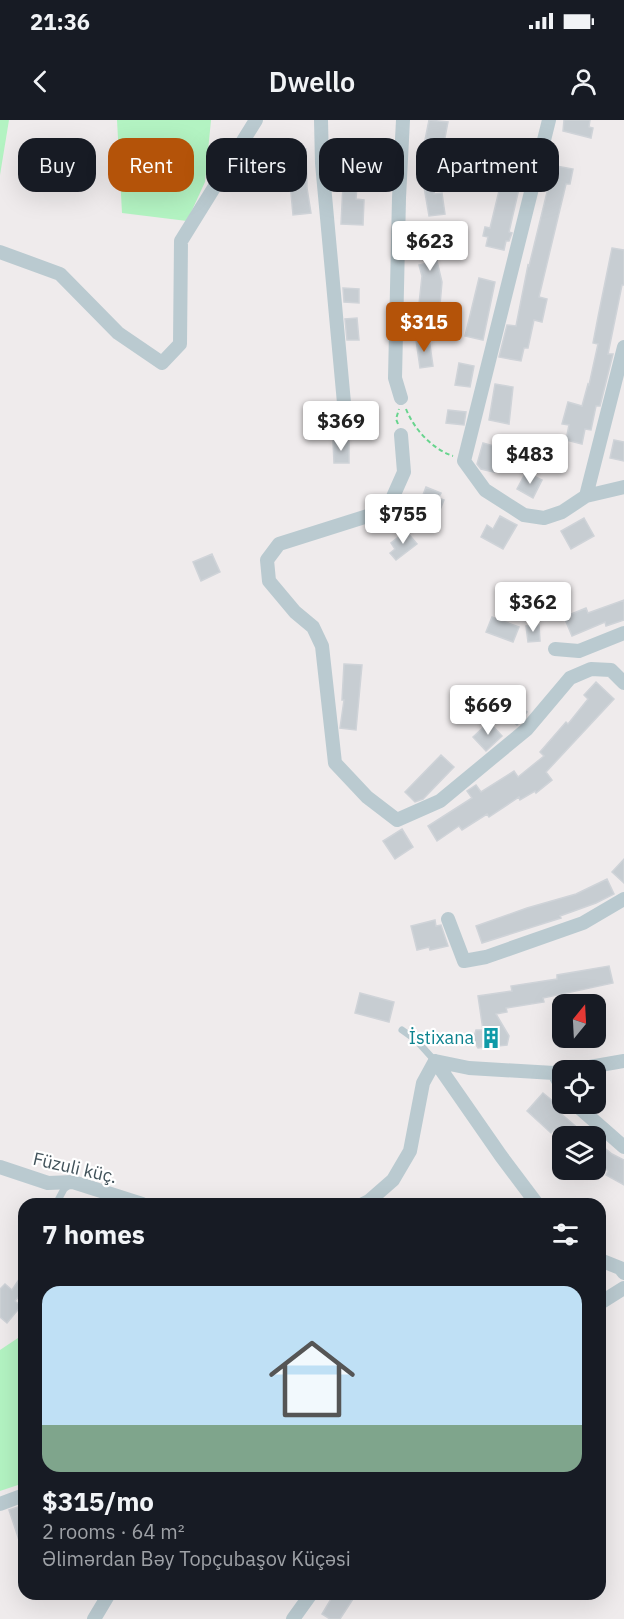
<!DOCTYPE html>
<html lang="en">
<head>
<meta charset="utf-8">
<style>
  :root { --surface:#171b24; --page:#20242c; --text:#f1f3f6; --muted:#9ea1a6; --accent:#b45309 }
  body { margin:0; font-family:"IBM Plex Sans",sans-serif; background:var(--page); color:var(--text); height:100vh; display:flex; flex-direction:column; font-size:22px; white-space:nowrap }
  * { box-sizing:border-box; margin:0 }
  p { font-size:20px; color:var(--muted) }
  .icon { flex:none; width:33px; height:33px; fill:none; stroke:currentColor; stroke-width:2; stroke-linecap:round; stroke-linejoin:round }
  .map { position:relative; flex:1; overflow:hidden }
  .drawer { position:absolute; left:18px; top:1078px; width:588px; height:402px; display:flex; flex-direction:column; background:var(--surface); border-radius:18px; box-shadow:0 6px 24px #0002 }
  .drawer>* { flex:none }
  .hud { position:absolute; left:18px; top:18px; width:588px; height:54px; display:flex; gap:12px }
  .needle { width:39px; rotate:18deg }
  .fabs { position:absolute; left:552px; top:874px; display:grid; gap:12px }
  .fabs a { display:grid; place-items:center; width:54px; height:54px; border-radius:12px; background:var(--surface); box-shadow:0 6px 24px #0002; font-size:30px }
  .price { position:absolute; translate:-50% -51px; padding:0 14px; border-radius:6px; background:#fff; color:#222; font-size:20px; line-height:39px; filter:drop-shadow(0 2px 3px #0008) }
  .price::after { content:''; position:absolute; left:50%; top:36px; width:18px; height:14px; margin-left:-9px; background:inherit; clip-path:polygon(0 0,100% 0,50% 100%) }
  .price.on { background:var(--accent); color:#fff }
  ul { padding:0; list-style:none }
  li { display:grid; align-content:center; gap:12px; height:318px; padding:0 24px }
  li span { display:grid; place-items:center; height:186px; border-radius:18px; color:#555 }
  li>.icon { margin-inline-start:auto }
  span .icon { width:108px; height:108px; fill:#fffc; stroke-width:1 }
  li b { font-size:26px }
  h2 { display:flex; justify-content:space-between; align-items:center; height:72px; padding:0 24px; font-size:26px }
  .chip { padding:0 21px; border-radius:18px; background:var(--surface); box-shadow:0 6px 24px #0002; font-size:21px; line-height:54px }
  .chip.on { background:var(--accent); color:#fff }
  .status { display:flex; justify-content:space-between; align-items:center; height:42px; padding:0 30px; background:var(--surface); direction:ltr }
  .status svg { height:16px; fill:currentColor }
  header { display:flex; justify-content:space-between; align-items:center; height:78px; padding:0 24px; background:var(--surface); font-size:27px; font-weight:600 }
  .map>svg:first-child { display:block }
  .green { fill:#b3f3c2 }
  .building { fill:#c7cdd2; stroke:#cfd3d8; stroke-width:1.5 }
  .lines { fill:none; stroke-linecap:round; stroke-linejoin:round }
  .path { stroke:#68d48e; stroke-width:2; stroke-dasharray:4.5 3; stroke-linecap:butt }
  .lane { stroke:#bacad0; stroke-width:7 }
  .street { stroke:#bacad0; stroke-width:14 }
  .labels { text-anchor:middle; stroke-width:4.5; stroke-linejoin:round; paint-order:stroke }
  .culture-label { font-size:18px; fill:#0d838f; stroke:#fff; text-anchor:end }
  .street-label { font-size:18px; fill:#42535b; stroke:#fff }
</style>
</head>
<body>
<div class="status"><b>21:36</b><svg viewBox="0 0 49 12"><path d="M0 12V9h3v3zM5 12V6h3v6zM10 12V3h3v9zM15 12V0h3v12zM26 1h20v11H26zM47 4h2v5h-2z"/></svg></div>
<header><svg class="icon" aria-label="back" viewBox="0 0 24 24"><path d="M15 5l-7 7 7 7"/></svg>Dwello<svg class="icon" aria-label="person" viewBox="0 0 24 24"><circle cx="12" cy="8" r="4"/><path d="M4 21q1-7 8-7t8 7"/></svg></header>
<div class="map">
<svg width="624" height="1499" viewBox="0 0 624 1499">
  <rect width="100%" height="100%" fill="#efebec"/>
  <!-- green -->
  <path class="green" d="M0,0H9L0,55Z
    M117,0H211L205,62L187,101L122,93Z
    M24,1214V1363L0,1371V1230Z"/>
  <!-- building -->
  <path class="building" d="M429,0L448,2L434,74L442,73L445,94L429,96L423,61L417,60Z
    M564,0H590L589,7L593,8L591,18L563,11Z
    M505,19L529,25L509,112L512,113L509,121H506L504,130L486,126L488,117L483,116L485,107L490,108L507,38L501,36Z
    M306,29L307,68L311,93L293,95L287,30Z
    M338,36L354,37L353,55H358L356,79L364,80L363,105L341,104L343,65L336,64Z
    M551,45L573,49L570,64H566L539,177L547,179L542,202L534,200L528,228H524L521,241L499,237L507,205L516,206L528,145L529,146L550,60Z
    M418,107L442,111L437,141L442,162L439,196L418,193L422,156L419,145L428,143L424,127L415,125Z
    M612,128L624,130V165H622L608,234H613L600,286H596L591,310L585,309L582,324L566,320L569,305L562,304L568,282L582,286L588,264L589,265L598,224L593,223L598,197Z
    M479,158L495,162L483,220L465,216Z
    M343,168L359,169V183L344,182Z
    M357,198L359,220H347L345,199Z
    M429,218L433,246L420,248L416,220Z
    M459,243L474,246L470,267L455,265Z
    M495,264L513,267L509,304L489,300Z
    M448,290L466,292L464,305L446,303Z
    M614,320L624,322V341L610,338Z
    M333,321H349V343H334Z
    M483,323L501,328L494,352L481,349L477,344Z
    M526,352L542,360L533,378L517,369Z
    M426,367L441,373L438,378L444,380L440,390L435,388L431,399L416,393Z
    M500,396L517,405L503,429L481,417L487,405L493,409Z
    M584,398L594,416L571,429L561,411Z
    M406,411L417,424L396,440L390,433L395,429L391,423Z
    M212,434L220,452L201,461L193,442Z
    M624,480V500L606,506L605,502L572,516L564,497L586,488L588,493Z
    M492,497L519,507L513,522L486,512Z
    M539,505L540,521L528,522L526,506Z
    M344,544L362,545L356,610L340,608L344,580H342Z
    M596,562L614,579L546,652L552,660L536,673L535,671L520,680L519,677L489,697L487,694L462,710L459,706L437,721L428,706L472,678L467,671L476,665L481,672L514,651L518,657L544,636L540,632L566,602L568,604L588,579L584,575Z
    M502,574L527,592L517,605L500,592L501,587L495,583Z
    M489,602L502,616L486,631L473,617Z
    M441,635L454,647L423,679L415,682L405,672Z
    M402,709L413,727L395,739L383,721Z
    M624,739V763L612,752Z
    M607,759L614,774L596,783L560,796L561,798L482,823L476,806L527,788L576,774Z
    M435,800L436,806L441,805L448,826L430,830L429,827L417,830L411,806Z
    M609,846L613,863L543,878L544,882L506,888L507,892L496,894L509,916L507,925L478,928L473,920L476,910H483L478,876L512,871L511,866L557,859V855Z
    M360,873L394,882L389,902L355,893Z
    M543,973L554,982L551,985L588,1017H563L554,1009L551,1013L527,991Z
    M596,1021L612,1034L624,1040V1065L606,1055L608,1051L596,1040Z
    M24,1152V1170L15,1181L21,1186L7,1203L0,1197V1169L5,1164L12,1170Z
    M24,1385V1428L22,1429L9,1390Z
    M334,1474H346L353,1479L340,1499H330L322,1494Z"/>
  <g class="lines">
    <!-- path -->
    <path class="path" d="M406,289C414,309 432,329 453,336
      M398,304L396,299L399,289"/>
    <!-- lane -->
    <path class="lane" d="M402,910L416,920L435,941
      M56,1084L64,1069L71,1064"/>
    <!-- street -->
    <path class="street" d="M321,0L322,43L344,283
      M549,0L464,341L485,370L524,395L544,398L562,392L586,376L624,367
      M0,132L60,154L118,213L162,243L180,224L181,121L256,0
      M401,278L395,258L399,78L403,0
      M401,315L404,352L392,379L377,393L279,424L267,440L269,461L295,492L313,507L322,526L335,643L367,677L397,700L440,681L527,609L570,558L591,549L611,550L624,563
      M586,376L624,227
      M555,529L579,531L624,513
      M448,799L464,841L486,837L583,803L624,779
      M435,941L501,1036L537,1084
      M435,941L469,948L554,953L562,952
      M567,951L624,941
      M554,953L562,968
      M575,984L624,1027
      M0,1047L48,1063L73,1062L142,1084
      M363,1084L369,1081L393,1060L410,1031L423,963L435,941
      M600,1140L620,1148L624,1153
      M600,1183L624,1168
      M0,1384L24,1375
      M94,1499L109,1474
      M293,1499L311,1474"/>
  </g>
  <!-- icons -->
  <defs>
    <symbol id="building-bare" viewBox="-9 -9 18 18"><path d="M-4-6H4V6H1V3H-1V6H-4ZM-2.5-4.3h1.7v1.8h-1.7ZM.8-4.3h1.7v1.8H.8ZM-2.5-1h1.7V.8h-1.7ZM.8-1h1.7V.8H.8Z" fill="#0f9aa8" stroke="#fff" stroke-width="2.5" paint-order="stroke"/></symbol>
  </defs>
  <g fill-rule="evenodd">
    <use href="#building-bare" x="476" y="903" width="30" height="30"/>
  </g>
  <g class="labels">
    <!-- culture labels -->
    <g class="culture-label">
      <text x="474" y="924">İstixana</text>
    </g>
    <!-- street labels -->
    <g class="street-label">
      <text transform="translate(75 1048) rotate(13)" y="6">Füzuli küç.</text>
    </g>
  </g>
</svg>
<div class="fabs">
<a><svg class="needle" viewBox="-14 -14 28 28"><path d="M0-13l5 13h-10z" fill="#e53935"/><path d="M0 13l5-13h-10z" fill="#9ea1a6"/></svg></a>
<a><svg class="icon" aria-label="locate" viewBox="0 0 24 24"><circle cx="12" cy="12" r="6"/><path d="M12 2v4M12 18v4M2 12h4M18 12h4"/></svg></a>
<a><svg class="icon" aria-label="layers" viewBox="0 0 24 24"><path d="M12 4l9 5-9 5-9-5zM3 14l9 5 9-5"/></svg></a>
</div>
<b class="price" style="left:430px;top:152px">$623</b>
<b class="price on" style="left:424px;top:233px">$315</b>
<b class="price" style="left:341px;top:332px">$369</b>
<b class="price" style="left:530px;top:365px">$483</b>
<b class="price" style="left:403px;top:425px">$755</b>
<b class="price" style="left:533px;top:513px">$362</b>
<b class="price" style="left:488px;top:616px">$669</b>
<div class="hud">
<a class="chip">Buy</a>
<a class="chip on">Rent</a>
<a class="chip">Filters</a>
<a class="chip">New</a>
<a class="chip">Apartment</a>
</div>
<section class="drawer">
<h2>7 homes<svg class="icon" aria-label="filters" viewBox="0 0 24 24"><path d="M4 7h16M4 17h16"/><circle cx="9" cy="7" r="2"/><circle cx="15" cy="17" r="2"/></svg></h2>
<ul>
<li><span style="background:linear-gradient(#bfe0f5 75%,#7fa58c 0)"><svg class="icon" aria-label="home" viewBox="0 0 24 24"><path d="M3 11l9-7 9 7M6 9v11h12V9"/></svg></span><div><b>$315/mo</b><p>2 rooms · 64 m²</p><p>Əlimərdan Bəy Topçubaşov Küçəsi</p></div></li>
</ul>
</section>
</div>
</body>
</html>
